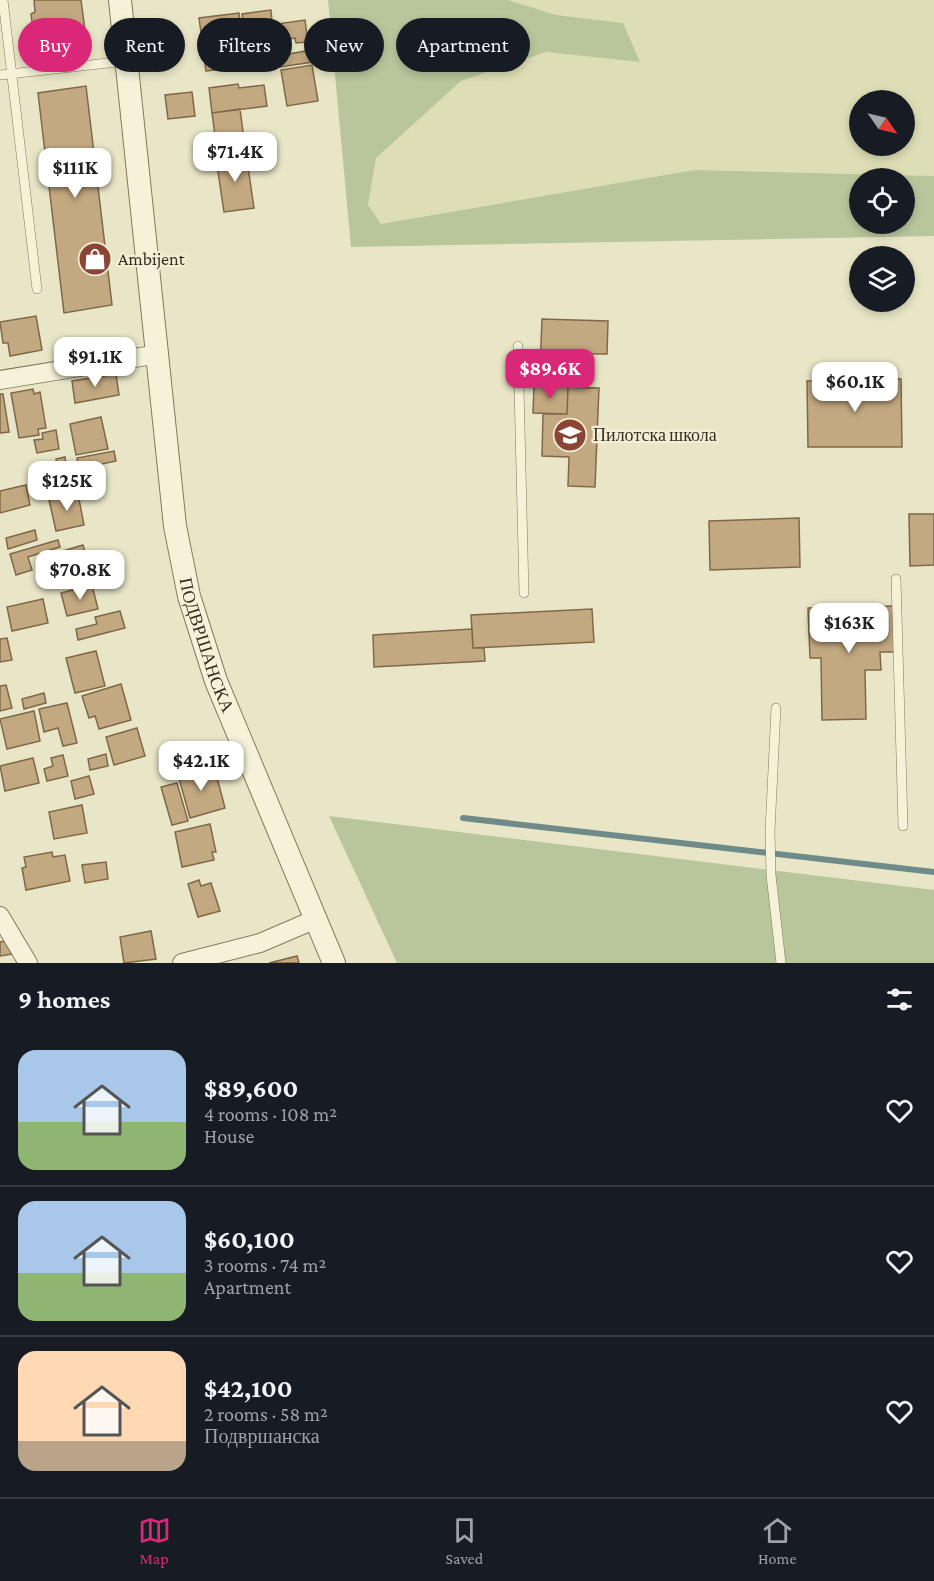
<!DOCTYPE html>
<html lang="en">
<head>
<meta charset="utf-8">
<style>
  :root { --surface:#171b24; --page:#20242c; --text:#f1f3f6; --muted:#9ea1a6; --line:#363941; --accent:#db2777 }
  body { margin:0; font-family:"Crimson Pro",serif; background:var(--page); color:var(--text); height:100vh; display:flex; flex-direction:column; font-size:22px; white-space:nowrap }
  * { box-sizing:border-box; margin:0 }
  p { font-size:20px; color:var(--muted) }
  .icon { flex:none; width:33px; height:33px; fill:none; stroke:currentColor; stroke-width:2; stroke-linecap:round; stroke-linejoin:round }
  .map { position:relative; height:963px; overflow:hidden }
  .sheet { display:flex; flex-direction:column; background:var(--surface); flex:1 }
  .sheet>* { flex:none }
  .banner { position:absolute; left:18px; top:18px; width:600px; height:54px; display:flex; gap:12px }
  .needle { width:39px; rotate:124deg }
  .buttons { position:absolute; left:849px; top:90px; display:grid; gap:12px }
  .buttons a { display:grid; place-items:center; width:66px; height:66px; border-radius:50%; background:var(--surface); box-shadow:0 3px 9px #0003; font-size:30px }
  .price { position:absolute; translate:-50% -51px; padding:0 14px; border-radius:12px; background:#fff; color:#222; font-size:20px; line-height:39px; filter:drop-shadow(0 2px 3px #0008) }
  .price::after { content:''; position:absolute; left:50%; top:36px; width:18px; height:14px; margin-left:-9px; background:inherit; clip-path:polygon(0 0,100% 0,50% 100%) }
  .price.selected { background:var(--accent); color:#fff }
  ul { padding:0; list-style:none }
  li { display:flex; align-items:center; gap:18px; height:150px; padding:0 18px }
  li+li { border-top:2px solid var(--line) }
  li span { display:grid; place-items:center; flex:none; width:168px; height:120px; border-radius:18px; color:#555 }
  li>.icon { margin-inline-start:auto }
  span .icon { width:72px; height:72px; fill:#fffc; stroke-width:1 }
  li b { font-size:26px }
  h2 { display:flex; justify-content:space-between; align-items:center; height:72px; padding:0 18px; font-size:26px }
  .chip { padding:0 21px; border-radius:27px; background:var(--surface); box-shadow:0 3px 9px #0003; font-size:21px; line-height:54px }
  .chip.selected { background:var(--accent); color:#fff }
  .tab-bar { display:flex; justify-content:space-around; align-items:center; height:84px; border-top:2px solid var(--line); background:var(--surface); font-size:16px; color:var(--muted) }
  .tab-bar a { display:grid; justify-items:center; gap:3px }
  .tab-bar .selected { color:var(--accent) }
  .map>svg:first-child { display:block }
  .farmland { fill:#dddeb5; fill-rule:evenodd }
  .green { fill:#b9c69c; fill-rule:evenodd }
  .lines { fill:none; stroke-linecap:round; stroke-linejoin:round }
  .stream { stroke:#6f8b89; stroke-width:6 }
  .building { fill:#c3a981; stroke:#7f6847; stroke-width:1.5 }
  .service-casing { stroke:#83795e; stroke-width:10 }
  .minor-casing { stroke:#83795e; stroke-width:20 }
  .tertiary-casing { stroke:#83795e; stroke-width:24 }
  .service { stroke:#f5f2d9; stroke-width:9 }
  .minor { stroke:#f5f2d9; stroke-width:18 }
  .tertiary { stroke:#f5f2d9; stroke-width:22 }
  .labels { text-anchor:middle; stroke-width:4.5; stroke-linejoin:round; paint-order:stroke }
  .poi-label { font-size:18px; fill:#352e20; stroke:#f2efd5; text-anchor:start }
  .street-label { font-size:18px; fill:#352e20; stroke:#f2efd5 }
</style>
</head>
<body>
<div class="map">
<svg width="934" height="963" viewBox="0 0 934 963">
  <rect width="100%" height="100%" fill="#e9e6c7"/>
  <!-- farmland -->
  <path class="farmland" d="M508,0H934V176L694,170L381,224L368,205L375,158L461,81L546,52L639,62L623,23L556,15ZM860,100H904V146H860Z"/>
  <!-- green -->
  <path class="green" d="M328,0H508L556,15L623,23L640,62L546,52L461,81L376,158L368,205L381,224L694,170L934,176V236L351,247ZM904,178V224H860V178Z
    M329,816L934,890V963H397Z"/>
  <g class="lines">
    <!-- stream -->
    <path class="stream" d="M463,818L934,872"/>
  </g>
  <!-- building -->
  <path class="building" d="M34,0H81L88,53L37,60L31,14L35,12Z
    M271,10L272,22L244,26L242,14Z
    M239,13L242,35L202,40L199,18Z
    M305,20L308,42L296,43L295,38L245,46L242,29Z
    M242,38L244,61L239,62L240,67L206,71L202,43Z
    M312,50L313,62L267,69L265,58Z
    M312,65L318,101L287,106L281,70Z
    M238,84L239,88L264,85L267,106L212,113L209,88Z
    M86,86L112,305L64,313L38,93Z
    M192,92L195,116L168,119L165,95Z
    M240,109L244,139L216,143L212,113Z
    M246,153L254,208L224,212L216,158Z
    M36,316L42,350L10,356L8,343H3L0,322Z
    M542,319L608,321L607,354H587L586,388L554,387V370L540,369Z
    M116,374L119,395L75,403L72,381Z
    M901,379L902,447H808L807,381Z
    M534,386L568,387L567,414L533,413Z
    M568,387L599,388L595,487L568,486L569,457L542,456L543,414H567Z
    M33,389L34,394L40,392L46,428L38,429L39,435L19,438L11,393Z
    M0,394H3L9,432L0,433Z
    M101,417L108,449L76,455L70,424Z
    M56,430L59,449L37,453L34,440L43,439L42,433Z
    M114,451L116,461L79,469L77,458Z
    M65,457L67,472L58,473L56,459Z
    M56,471L60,485L45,489L42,481L49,480L48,474Z
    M26,485L30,505L0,513V491Z
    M78,494L84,525L56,531L49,500Z
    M909,514H934V565L910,566Z
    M799,518L800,567L710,570L709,521Z
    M35,530L37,540L8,549L6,538Z
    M58,540L60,547L28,557L32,570L16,575L10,554Z
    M83,545L90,568L59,577L53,554Z
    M92,585L98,609L67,616L61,593Z
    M43,599L48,623L12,631L7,607Z
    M895,606L896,652H880L881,670H865L866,719L822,720L821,658H810L808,608Z
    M592,609L594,642L473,648L471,615Z
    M120,611L125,628L78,640L76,629L97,624L95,617Z
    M472,629L473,648H484L485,661L374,667L373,635Z
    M7,638L12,660L0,662V639Z
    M96,651L105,686L75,693L66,658Z
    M121,684L131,720L99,729L95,716L89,718L82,696Z
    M6,685L12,708L0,711V686Z
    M44,693L46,703L24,709L22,699Z
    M67,703L77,743L63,746L58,728L44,732L39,709Z
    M34,711L40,741L7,749L0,719Z
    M137,728L145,756L114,765L106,737Z
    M106,754L108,766L90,770L88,759Z
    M63,755L68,776L47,781L44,769L53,766L51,758Z
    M33,758L39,783L5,791L0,766Z
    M190,767L193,776L215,770L225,808L190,818L177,771Z
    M89,776L94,794L75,799L71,781Z
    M177,783L188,821L172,825L161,787Z
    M82,805L87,833L54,839L49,812Z
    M210,824L216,852H212L214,860L182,867L175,832Z
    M52,852L53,857L65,855L70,881L26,890L22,868L26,867L24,857Z
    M106,862L108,879L85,883L82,865Z
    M199,880L201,886L211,883L220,911L198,917L188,884Z
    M151,931L156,959L124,963L120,937Z
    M10,940L13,954L0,956V942Z
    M297,956L299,963H269Z"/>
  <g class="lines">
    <defs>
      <path id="service" d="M3,0L37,289
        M0,75L126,61
        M518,346L524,593
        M896,579L903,826
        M776,708L770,831L771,875L781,963"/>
      <path id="minor" d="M0,380L159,354
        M0,916L28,963
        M182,963L260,943L316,919"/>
      <g id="tertiary">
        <path id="s1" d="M120,0L175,526L189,596L216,681L334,963"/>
      </g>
    </defs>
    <!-- service casing -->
    <use href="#service" class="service-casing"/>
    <!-- minor casing -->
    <use href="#minor" class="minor-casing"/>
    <!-- tertiary casing -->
    <use href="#tertiary" class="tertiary-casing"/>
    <!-- service -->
    <use href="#service" class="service"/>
    <!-- minor -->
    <use href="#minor" class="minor"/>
    <!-- tertiary -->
    <use href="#tertiary" class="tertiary"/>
  </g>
  <!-- icons -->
  <defs>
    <symbol id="shop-disc" viewBox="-11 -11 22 22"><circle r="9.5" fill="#8b4535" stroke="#f2efd5"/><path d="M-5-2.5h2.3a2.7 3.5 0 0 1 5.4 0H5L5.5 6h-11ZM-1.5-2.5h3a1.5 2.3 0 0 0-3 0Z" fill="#fff"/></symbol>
    <symbol id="school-disc" viewBox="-11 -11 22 22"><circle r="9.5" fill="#8b4535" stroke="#f2efd5"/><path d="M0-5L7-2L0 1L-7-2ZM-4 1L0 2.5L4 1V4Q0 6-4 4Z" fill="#fff"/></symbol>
  </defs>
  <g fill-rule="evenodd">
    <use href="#shop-disc" x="76" y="240" width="38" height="38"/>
    <use href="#school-disc" x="551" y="416" width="38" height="38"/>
  </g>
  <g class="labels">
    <!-- poi labels -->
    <g class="poi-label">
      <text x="118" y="265">Ambijent</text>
      <text x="593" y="441">Пилотска школа</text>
    </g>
    <!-- street labels -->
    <g class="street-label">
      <text dy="6" stroke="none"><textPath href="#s1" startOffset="652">ПОДВРШАНСКА</textPath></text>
    </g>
  </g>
</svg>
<div class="buttons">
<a><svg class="needle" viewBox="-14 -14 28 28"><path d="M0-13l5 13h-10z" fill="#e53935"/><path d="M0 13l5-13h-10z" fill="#9ea1a6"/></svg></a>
<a><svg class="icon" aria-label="locate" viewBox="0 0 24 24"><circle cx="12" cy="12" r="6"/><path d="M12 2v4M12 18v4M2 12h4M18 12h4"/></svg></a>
<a><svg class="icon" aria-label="layers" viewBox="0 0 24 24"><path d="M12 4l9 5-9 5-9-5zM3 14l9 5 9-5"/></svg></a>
</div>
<b class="price" style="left:235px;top:183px">$71.4K</b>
<b class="price" style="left:75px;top:199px">$111K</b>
<b class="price" style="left:95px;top:388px">$91.1K</b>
<b class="price selected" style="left:550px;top:400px">$89.6K</b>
<b class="price" style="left:855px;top:413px">$60.1K</b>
<b class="price" style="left:67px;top:512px">$125K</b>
<b class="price" style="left:80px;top:601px">$70.8K</b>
<b class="price" style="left:849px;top:654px">$163K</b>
<b class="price" style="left:201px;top:792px">$42.1K</b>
<div class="banner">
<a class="chip selected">Buy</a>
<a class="chip">Rent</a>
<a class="chip">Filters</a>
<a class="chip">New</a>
<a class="chip">Apartment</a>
</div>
</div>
<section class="sheet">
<h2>9 homes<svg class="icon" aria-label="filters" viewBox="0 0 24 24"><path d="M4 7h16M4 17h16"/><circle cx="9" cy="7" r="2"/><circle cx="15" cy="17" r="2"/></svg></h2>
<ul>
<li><span style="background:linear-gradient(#a9c7e8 60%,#8fb573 0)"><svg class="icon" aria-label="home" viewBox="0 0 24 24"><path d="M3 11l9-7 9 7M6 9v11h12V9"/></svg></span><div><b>$89,600</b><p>4 rooms · 108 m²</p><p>House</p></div><svg class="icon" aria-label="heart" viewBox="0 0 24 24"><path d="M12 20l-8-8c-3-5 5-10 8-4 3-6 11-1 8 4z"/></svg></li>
<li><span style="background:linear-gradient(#a9c7e8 60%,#8fb573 0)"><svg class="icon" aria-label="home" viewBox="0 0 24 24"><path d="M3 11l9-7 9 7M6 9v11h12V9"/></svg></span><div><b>$60,100</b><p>3 rooms · 74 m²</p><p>Apartment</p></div><svg class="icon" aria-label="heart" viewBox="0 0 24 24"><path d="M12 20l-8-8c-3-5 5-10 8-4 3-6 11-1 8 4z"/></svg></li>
<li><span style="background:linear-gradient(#ffd9b3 75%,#b9a48a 0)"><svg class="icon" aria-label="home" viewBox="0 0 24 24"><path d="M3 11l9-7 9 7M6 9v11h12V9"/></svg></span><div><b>$42,100</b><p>2 rooms · 58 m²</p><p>Подвршанска</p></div><svg class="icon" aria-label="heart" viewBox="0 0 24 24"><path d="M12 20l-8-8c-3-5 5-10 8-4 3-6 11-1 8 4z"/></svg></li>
</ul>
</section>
<nav class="tab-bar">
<a class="selected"><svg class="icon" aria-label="map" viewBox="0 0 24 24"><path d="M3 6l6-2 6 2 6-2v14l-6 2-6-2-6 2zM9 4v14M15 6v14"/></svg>Map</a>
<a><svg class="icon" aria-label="saved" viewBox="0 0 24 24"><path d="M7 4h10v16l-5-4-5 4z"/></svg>Saved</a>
<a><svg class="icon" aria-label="home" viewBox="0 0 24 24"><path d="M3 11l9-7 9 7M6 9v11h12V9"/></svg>Home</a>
</nav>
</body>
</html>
